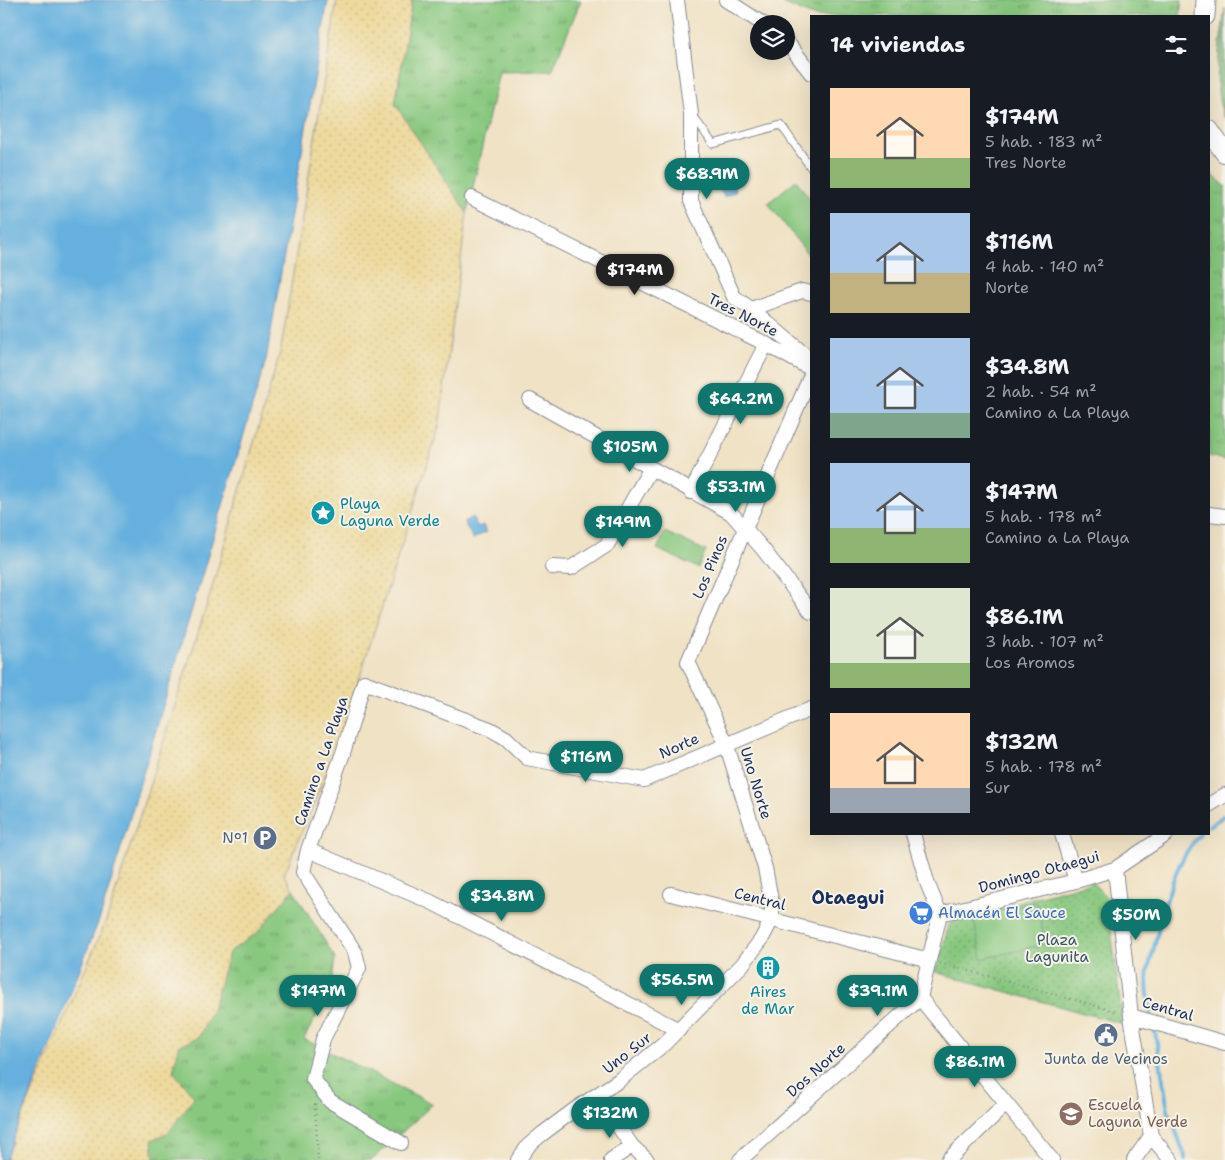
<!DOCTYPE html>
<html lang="es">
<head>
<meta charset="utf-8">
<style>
  :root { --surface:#171b24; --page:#242831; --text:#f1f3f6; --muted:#9ea1a6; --accent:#0f766e }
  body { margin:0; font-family:"Shantell Sans",sans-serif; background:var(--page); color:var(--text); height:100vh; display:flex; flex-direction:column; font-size:19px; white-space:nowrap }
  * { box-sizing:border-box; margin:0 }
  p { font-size:16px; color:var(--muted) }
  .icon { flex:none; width:28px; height:28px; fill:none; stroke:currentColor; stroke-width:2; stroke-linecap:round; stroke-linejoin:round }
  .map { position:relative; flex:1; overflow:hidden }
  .panel { position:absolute; left:810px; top:15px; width:400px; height:820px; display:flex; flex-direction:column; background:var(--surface); border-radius:0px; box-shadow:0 5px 20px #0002 }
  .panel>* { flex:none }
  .fabs { position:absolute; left:750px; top:15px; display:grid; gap:10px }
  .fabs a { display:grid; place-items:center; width:45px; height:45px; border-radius:50%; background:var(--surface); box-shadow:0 5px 20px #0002; font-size:25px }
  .price { position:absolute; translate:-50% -42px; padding:0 11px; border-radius:18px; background:var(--accent); color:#fff; font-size:16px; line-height:32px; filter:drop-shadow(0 1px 2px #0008) }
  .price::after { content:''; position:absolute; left:50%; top:30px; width:15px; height:11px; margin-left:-8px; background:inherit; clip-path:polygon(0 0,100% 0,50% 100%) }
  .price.active { background:#222; color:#fff }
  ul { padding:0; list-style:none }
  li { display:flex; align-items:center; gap:15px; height:125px; padding:0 20px }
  li span { display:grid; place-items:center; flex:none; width:140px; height:100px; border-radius:0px; color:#555 }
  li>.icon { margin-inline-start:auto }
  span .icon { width:60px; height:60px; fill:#fffc; stroke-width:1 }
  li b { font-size:21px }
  h2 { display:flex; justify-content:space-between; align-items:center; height:60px; padding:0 20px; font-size:21px }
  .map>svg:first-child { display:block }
  .grass { fill:url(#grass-tufts); stroke:#517b6e }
  .forest { fill:url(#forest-crowns); stroke:#446e66 }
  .sand { fill:url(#sand-dots); stroke:#84847e }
  .park { fill:url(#park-dots); stroke:#517b6e }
  .pitch { fill:#87c77e; stroke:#517b6e }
  .water { fill:#65b0de; stroke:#40709e }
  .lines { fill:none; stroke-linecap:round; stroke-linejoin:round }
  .stream { stroke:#65b0de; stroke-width:4 }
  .lane-casing { stroke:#868892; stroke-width:9 }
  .street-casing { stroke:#868892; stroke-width:16 }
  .secondary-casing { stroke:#868892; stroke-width:21 }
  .path { stroke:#868892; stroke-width:2.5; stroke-dasharray:1 4; stroke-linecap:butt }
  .lane { stroke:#fff; stroke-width:7 }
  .street { stroke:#fff; stroke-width:14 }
  .secondary { stroke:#fff; stroke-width:19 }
  .labels { text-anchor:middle; stroke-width:4; stroke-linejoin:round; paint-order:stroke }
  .street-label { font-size:15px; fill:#1b2f5e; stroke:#f7f3e8 }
  .culture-label { font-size:15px; fill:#0d838f; stroke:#f7f3e8; text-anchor:start }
  .service-label { font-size:15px; fill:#4e5e75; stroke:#f7f3e8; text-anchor:end }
  .shop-label { font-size:15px; fill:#366cbe; stroke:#f7f3e8; text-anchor:start }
  .park-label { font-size:15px; fill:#365566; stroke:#f7f3e8 }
  .education-label { font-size:15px; fill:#785e54; stroke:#f7f3e8; text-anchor:start }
  .quarter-label { font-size:18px; font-weight:bold; fill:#1b2f5e; stroke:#f7f3e8 }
</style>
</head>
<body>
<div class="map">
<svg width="1225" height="1160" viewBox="0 0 1225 1160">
  <defs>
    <pattern id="grass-tufts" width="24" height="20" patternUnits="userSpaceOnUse" patternTransform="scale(1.25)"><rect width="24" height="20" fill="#87c77e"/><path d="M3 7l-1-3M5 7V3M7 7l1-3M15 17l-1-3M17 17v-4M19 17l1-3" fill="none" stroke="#6ea26a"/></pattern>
    <pattern id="forest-crowns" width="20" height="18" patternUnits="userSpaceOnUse" patternTransform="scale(1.25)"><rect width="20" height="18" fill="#6dac6d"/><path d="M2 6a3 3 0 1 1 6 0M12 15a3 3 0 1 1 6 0" fill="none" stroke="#598c5d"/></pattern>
    <pattern id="sand-dots" width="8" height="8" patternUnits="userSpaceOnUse" patternTransform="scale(1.25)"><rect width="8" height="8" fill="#eeda9e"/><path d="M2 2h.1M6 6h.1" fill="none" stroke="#ccbb8a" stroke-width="1.8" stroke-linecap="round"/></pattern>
    <pattern id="park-dots" width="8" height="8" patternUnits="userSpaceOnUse" patternTransform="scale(1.25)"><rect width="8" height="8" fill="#87c77e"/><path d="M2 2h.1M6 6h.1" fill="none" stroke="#6ea26a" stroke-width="1.8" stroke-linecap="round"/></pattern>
  </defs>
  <rect width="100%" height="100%" fill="#f7f3e8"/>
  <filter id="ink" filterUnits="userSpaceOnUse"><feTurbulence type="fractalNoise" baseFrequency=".02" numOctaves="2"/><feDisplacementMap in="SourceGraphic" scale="10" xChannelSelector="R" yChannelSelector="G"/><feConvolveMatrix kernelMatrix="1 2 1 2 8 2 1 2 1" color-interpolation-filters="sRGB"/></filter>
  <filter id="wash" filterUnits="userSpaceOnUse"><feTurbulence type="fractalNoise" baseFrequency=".0096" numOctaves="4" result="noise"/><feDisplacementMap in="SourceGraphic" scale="20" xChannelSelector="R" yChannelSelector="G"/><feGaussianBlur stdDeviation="1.12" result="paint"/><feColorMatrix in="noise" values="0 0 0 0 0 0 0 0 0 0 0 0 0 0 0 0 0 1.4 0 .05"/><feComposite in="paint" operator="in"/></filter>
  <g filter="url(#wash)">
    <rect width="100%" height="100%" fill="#f0e2c5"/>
    <!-- grass -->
    <path class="grass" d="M412,0H581L552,71L499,72L467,213L395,104Z
      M775,0H1182L1180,16H813Z
      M1209,172L1225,186V460L1209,456Z
      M293,889L335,958L331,989L304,1039L433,1104L372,1160H154L151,1140L169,1132L173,1071L179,1046L199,1037L213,1006L229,952L257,933Z"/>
    <!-- forest -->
    <path class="forest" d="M1225,8V119C1210,87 1221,41 1225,8Z"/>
    <!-- sand -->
    <path class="sand" d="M337,0H412L395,104L467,213L439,427L339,742L284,875L293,889L257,933L229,952L213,1007L199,1037L179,1046L173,1071L194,1097L169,1132L152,1140L154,1160H4L108,916L209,598L281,349Z"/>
    <!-- park -->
    <path class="park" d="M1092,882L1107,898L1123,1024L935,972L949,925L962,917Z"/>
    <!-- pitch -->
    <path class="pitch" d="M796,180L811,200L810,257L768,203Z
      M665,532L706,551L698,568L657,549Z
      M1036,902L1046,944L982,959L973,917Z"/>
    <!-- water -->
    <path class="water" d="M0,0H328L266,360L101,915L5,1160H0Z
      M725,168L736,191L724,197L713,175Z
      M472,517L478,527L483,525L486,532L473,539L464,522Z"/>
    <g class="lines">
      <!-- stream -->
      <path class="stream" d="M1209,826L1225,815
        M1152,1020C1149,1006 1147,992 1147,977C1148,966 1153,954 1155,943C1165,905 1173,864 1200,834
        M1154,1026L1168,1110L1185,1156V1160"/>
    </g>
  </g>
  <g filter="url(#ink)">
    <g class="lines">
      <defs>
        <path id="lane" d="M693,116L713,144L781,125L811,168"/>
        <path id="street" d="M677,0L691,114V201L734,297L751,309L803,353L811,367
          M726,0L763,24
          M786,41L811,73
          M472,198L766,344L811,369
          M751,309L802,291L811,293
          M530,400L731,513L762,548L811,612
          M691,492L766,344
          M1209,514L1225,516
          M552,567L571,568L607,545L651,468
          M1209,805L1225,795
          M1062,834L1076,881
          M308,850L431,902L679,1030
          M1115,869L1131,1016L1151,1136L1134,1160
          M671,894L929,960
          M940,914L1076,881L1115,869L1167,834
          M920,998L1052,1160
          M1131,1016L1225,1043
          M597,1096L632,1146L647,1160
          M1151,1136L1171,1160
          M401,1143L330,1101L313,1079L323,1039L359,968L355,952L303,872L308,850L343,753L364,682L490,729L506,738L527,758L644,780L811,709
          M518,1160L529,1145L542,1134L577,1108L618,1081L664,1044L742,965L761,940L772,919V905L765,868L726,743L688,662L811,375
          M611,1160L632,1146
          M740,1160L920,998L940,914L928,885L913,834
          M948,1160L1006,1104"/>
        <path id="secondary" d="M1205,16L1206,0
          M1209,130L1225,153"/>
      </defs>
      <!-- lane casing -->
      <use href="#lane" class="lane-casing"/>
      <!-- street casing -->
      <use href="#street" class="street-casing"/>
      <!-- secondary casing -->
      <use href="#secondary" class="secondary-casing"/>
      <!-- path -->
      <path class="path" d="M940,963L1118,1012
        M315,1104L318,1160"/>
      <!-- lane -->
      <use href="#lane" class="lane"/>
      <!-- street -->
      <use href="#street" class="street"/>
      <!-- secondary -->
      <use href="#secondary" class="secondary"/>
    </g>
  </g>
  <!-- icons -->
  <defs>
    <symbol id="sight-disc" viewBox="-11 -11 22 22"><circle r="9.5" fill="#0f9aa8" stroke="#f7f3e8"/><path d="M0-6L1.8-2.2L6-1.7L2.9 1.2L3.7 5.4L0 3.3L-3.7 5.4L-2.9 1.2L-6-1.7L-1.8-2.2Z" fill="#fff"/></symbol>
    <symbol id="parking-disc" viewBox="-11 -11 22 22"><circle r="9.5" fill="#5c6f8a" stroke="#f7f3e8"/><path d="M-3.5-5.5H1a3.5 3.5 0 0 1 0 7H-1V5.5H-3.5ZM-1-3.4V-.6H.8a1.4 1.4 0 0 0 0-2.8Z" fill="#fff"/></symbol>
    <symbol id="supermarket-disc" viewBox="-11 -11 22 22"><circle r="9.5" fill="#3f7fe0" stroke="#f7f3e8"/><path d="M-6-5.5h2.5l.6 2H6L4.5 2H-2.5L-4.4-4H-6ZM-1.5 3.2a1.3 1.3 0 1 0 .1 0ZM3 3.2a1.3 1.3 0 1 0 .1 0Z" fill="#fff"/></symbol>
    <symbol id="building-disc" viewBox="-11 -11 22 22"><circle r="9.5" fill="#0f9aa8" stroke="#f7f3e8"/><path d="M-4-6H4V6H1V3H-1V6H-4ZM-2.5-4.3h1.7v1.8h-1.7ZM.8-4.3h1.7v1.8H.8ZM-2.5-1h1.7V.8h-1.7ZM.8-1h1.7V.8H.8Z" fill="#fff"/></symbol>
    <symbol id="civic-disc" viewBox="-11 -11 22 22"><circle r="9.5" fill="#5c6f8a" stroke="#f7f3e8"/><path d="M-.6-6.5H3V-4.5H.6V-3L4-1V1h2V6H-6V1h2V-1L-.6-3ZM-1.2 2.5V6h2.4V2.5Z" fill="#fff"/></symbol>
    <symbol id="school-disc" viewBox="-11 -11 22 22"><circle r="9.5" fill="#8d6e63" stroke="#f7f3e8"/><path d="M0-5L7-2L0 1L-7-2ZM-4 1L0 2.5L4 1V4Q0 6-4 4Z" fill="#fff"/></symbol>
  </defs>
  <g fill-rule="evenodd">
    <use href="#sight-disc" x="309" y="499" width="28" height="28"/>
    <use href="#parking-disc" x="251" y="824" width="28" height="28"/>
    <use href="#supermarket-disc" x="907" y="899" width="28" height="28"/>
    <use href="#building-disc" x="754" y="954" width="28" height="28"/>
    <use href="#civic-disc" x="1092" y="1021" width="28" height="28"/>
    <use href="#school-disc" x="1057" y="1100" width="28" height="28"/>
  </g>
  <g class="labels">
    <!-- street labels -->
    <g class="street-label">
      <text transform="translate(743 315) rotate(27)" y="5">Tres Norte</text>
      <text transform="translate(710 567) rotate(-67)" y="5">Los Pinos</text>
      <text transform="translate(679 746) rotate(-24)" y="5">Norte</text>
      <text transform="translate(321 761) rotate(-71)" y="5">Camino a La Playa</text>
      <text transform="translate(756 783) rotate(73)" y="5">Uno Norte</text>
      <text transform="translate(1039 872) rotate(-15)" y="5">Domingo Otaegui</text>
      <text transform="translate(760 899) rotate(14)" y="5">Central</text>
      <text transform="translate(1168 1009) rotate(16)" y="5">Central</text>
      <text transform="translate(627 1053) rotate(-38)" y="5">Uno Sur</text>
      <text transform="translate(816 1070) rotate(-42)" y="5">Dos Norte</text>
    </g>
    <!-- culture labels -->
    <g class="culture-label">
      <text x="340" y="509">Playa<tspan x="340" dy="17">Laguna Verde</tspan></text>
      <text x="768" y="997" text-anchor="middle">Aires<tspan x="768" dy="17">de Mar</tspan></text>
    </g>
    <!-- service labels -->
    <g class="service-label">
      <text x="248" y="843">Nº1</text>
      <text x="1106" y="1064" text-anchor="middle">Junta de Vecinos</text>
    </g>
    <!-- shop labels -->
    <g class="shop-label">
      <text x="938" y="918">Almacén El Sauce</text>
    </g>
    <!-- park labels -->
    <g class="park-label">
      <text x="1057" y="945">Plaza<tspan x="1057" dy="17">Lagunita</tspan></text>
    </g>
    <!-- education labels -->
    <g class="education-label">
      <text x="1088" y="1110">Escuela<tspan x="1088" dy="17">Laguna Verde</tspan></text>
    </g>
    <!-- quarter labels -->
    <g class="quarter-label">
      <text x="848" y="904">Otaegui</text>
    </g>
  </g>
</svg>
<div class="fabs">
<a><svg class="icon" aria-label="layers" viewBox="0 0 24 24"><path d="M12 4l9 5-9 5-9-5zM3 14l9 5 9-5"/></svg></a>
</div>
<b class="price" style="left:707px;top:200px">$68.9M</b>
<b class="price active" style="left:635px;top:296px">$174M</b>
<b class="price" style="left:741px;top:425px">$64.2M</b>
<b class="price" style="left:630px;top:473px">$105M</b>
<b class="price" style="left:736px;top:513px">$53.1M</b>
<b class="price" style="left:623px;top:548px">$149M</b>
<b class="price" style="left:586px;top:783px">$116M</b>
<b class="price" style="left:502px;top:922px">$34.8M</b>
<b class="price" style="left:1136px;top:941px">$50M</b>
<b class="price" style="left:682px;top:1006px">$56.5M</b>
<b class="price" style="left:318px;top:1017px">$147M</b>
<b class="price" style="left:878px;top:1017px">$39.1M</b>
<b class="price" style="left:975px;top:1088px">$86.1M</b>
<b class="price" style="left:610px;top:1139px">$132M</b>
<section class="panel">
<h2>14 viviendas<svg class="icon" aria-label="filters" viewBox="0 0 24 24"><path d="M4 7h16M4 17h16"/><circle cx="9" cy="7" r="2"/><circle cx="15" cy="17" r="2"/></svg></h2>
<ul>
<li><span style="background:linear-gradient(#ffd9b3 70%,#8fb573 0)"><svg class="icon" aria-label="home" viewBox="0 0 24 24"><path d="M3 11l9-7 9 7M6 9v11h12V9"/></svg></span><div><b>$174M</b><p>5 hab. · 183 m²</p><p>Tres Norte</p></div></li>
<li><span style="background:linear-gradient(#a9c7e8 60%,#c2b280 0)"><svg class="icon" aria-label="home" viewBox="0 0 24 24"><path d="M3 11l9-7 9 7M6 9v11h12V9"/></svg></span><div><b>$116M</b><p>4 hab. · 140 m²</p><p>Norte</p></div></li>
<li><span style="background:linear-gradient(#a9c7e8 75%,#7fa58c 0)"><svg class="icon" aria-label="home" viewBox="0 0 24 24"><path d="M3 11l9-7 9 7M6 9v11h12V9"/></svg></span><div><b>$34.8M</b><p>2 hab. · 54 m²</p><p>Camino a La Playa</p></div></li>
<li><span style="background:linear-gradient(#a9c7e8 65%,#8fb573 0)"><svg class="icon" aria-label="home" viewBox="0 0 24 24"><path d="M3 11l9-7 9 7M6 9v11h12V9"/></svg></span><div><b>$147M</b><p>5 hab. · 178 m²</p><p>Camino a La Playa</p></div></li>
<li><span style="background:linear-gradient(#dfe7d0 75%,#8fb573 0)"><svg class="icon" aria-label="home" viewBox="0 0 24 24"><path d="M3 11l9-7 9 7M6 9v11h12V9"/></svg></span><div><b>$86.1M</b><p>3 hab. · 107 m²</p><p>Los Aromos</p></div></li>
<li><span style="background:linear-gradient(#ffd9b3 75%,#9aa5b1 0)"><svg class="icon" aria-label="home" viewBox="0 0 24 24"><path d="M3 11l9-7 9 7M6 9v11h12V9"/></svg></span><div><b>$132M</b><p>5 hab. · 178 m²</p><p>Sur</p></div></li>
</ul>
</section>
</div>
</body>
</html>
